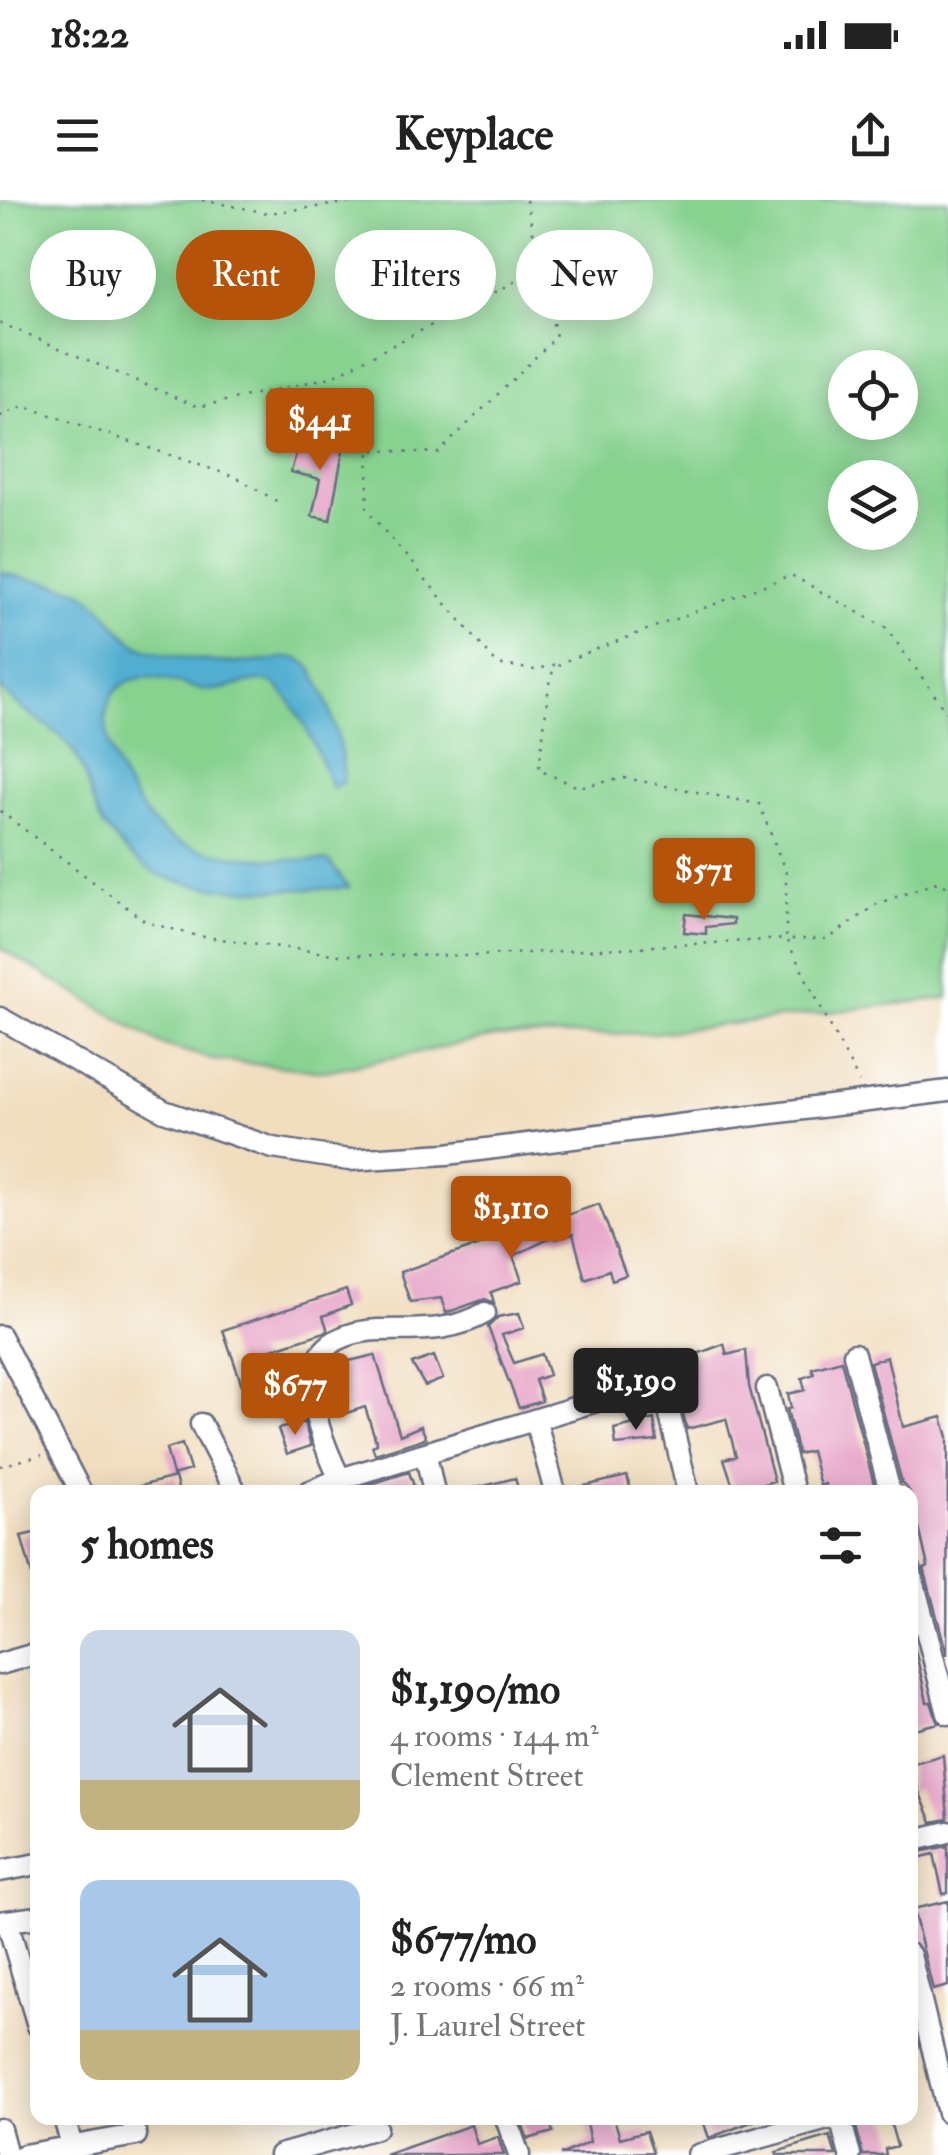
<!DOCTYPE html>
<html lang="en">
<head>
<meta charset="utf-8">
<style>
  :root { --surface:#fff; --page:#f6f6f6; --text:#222; --muted:#767676; --accent:#b45309 }
  body { margin:0; font-family:"IM FELL Double Pica",serif; background:var(--page); color:var(--text); height:100vh; display:flex; flex-direction:column; font-size:38px; white-space:nowrap }
  * { box-sizing:border-box; margin:0 }
  p { font-size:32px; color:var(--muted) }
  .icon { flex:none; width:55px; height:55px; fill:none; stroke:currentColor; stroke-width:2; stroke-linecap:round; stroke-linejoin:round }
  .map { position:relative; flex:1; overflow:hidden }
  .panel { position:absolute; left:30px; top:1285px; width:888px; height:640px; display:flex; flex-direction:column; background:var(--surface); border-radius:20px; box-shadow:0 5px 25px #0003 }
  .panel>* { flex:none }
  .top-card { position:absolute; left:30px; top:30px; width:890px; height:90px; display:flex; gap:20px }
  .buttons { position:absolute; left:828px; top:150px; display:grid; gap:20px }
  .buttons a { display:grid; place-items:center; width:90px; height:90px; border-radius:50%; background:var(--surface); box-shadow:0 5px 25px #0003; font-size:50px }
  .price { position:absolute; translate:-50% -85px; padding:0 22px; border-radius:10px; background:var(--accent); color:#fff; font-size:32px; line-height:65px; filter:drop-shadow(0 2px 5px #0008) }
  .price::after { content:''; position:absolute; left:50%; top:60px; width:30px; height:22px; margin-left:-15px; background:inherit; clip-path:polygon(0 0,100% 0,50% 100%) }
  .price.selected { background:#222; color:#fff }
  ul { padding:0; list-style:none }
  li { display:flex; align-items:center; gap:30px; height:250px; padding:0 50px }
  li span { display:grid; place-items:center; flex:none; width:280px; height:200px; border-radius:20px; color:#555 }
  li>.icon { margin-inline-start:auto }
  span .icon { width:120px; height:120px; fill:#fffc; stroke-width:1 }
  li b { font-size:42px }
  h2 { display:flex; justify-content:space-between; align-items:center; height:120px; padding:0 50px; font-size:42px }
  .pill { padding:0 35px; border-radius:45px; background:var(--surface); box-shadow:0 5px 25px #0003; font-size:35px; line-height:90px }
  .pill.selected { background:var(--accent); color:#fff }
  .status { display:flex; justify-content:space-between; align-items:center; height:70px; padding:0 50px; background:var(--surface); direction:ltr }
  .status svg { height:28px; fill:currentColor }
  header { display:flex; justify-content:space-between; align-items:center; height:130px; padding:0 50px; background:var(--surface); font-size:45px; font-weight:700 }
  .map>svg:first-child { display:block }
  .green { fill:#87d28f; stroke:#518076; stroke-width:2.5; fill-rule:evenodd }
  .water { fill:#51aed0; stroke:#366e97; stroke-width:2.5 }
  .building { fill:#e7a5c8 }
  .lines { fill:none; stroke-linecap:round; stroke-linejoin:round }
  .minor-casing { stroke:#666c80; stroke-width:25 }
  .path { stroke:#666c80; stroke-width:2.5; stroke-dasharray:2.5 8; stroke-linecap:butt }
  .minor { stroke:#fff; stroke-width:20 }
</style>
</head>
<body>
<div class="status"><b>18:22</b><svg viewBox="0 0 49 12"><path d="M0 12V9h3v3zM5 12V6h3v6zM10 12V3h3v9zM15 12V0h3v12zM26 1h20v11H26zM47 4h2v5h-2z"/></svg></div>
<header><svg class="icon" aria-label="menu" viewBox="0 0 24 24"><path d="M4 6h16M4 12h16M4 18h16"/></svg>Keyplace<svg class="icon" aria-label="share" viewBox="0 0 24 24"><path d="M12 15V3M7 8l5-5 5 5M5 13v7h14v-7"/></svg></header>
<div class="map">
<svg width="948" height="1955" viewBox="0 0 948 1955">
  <rect width="100%" height="100%" fill="#fff"/>
  <filter id="ink" filterUnits="userSpaceOnUse"><feTurbulence type="fractalNoise" baseFrequency=".01" numOctaves="2"/><feDisplacementMap in="SourceGraphic" scale="20" xChannelSelector="R" yChannelSelector="G"/><feConvolveMatrix kernelMatrix="1 2 1 2 8 2 1 2 1" color-interpolation-filters="sRGB"/></filter>
  <filter id="wash" filterUnits="userSpaceOnUse"><feTurbulence type="fractalNoise" baseFrequency=".0048" numOctaves="4" result="noise"/><feDisplacementMap in="SourceGraphic" scale="40" xChannelSelector="R" yChannelSelector="G"/><feGaussianBlur stdDeviation="2.25" result="paint"/><feColorMatrix in="noise" values="0 0 0 0 0 0 0 0 0 0 0 0 0 0 0 0 0 1.4 0 .05"/><feComposite in="paint" operator="in"/></filter>
  <g filter="url(#wash)">
    <rect width="100%" height="100%" fill="#f1debf"/>
    <!-- green -->
    <path class="green" d="M0,0H948V798L653,833L495,837L325,871L215,860L161,844L0,748ZM845,168H900V222H845ZM845,278H900V332H845Z"/>
    <!-- water -->
    <path class="water" d="M0,372C26,380 57,381 82,392C107,403 118,442 152,451C188,460 228,466 266,461C279,459 292,454 303,461C323,473 347,559 343,582L332,588C323,565 291,484 266,481C248,479 226,492 207,490C183,488 156,471 132,480C69,504 135,616 171,638C210,660 284,659 329,661L349,688C295,689 216,696 165,677C144,670 120,647 106,629C89,606 89,575 74,552C56,524 19,514 0,486Z"/>
    <g id="blocks">
      <!-- building -->
      <path class="building" d="M300,239L343,251L330,320L312,316L320,279L291,272Z
        M686,714L733,719V724L706,727V734L684,732Z
        M599,1004L626,1075L612,1080L609,1070L585,1079L573,1034L556,1039L555,1036L513,1056L522,1081L491,1092L494,1103L485,1099L446,1113L441,1098L410,1102L400,1072Z
        M346,1090L351,1105L323,1116L328,1131L256,1154L263,1177L242,1185L223,1130Z
        M519,1113L524,1128L502,1135L514,1163L542,1154L549,1175L535,1180L542,1201L519,1208L488,1127L498,1117Z
        M724,1144L727,1155L746,1150L749,1186L774,1281L735,1292L724,1259L736,1256L726,1219L687,1229L673,1174L689,1169L686,1158Z
        M375,1155L400,1235L421,1226L426,1238L375,1254L372,1246L377,1244L365,1207L347,1213L332,1165Z
        M434,1156L443,1179L425,1186L412,1164Z
        M887,1157L903,1227L942,1217L948,1237L947,1455L924,1368L928,1367L920,1332L910,1292L902,1283L870,1162Z
        M841,1160L876,1292H827L825,1284L820,1286L811,1251L798,1254L787,1209L791,1208L788,1194L805,1190L802,1178L814,1174L812,1168Z
        M654,1219L657,1241L616,1245L614,1229Z
        M304,1222L311,1246L287,1254L278,1229Z
        M182,1244L190,1270L173,1275L166,1249Z
        M409,1272L416,1292H353L352,1290Z
        M627,1276L631,1292H580V1287Z
        M175,1277L179,1292H132V1288Z
        M515,1278L519,1292H476V1288Z
        M38,1332V1381L34,1382L21,1336Z
        M910,1427L927,1502H931L938,1523L910,1530Z
        M943,1555L948,1619L932,1622L918,1589L910,1591V1564Z
        M948,1646V1693L943,1694L934,1654L910,1660V1654Z
        M948,1701V1786L933,1790L913,1709Z
        M520,1918H548L553,1932L528,1939Z
        M585,1918H614L620,1938L646,1931L653,1952L560,1955L590,1942Z
        M702,1918H753L754,1921L709,1938Z
        M854,1918H889L897,1946L885,1949L886,1955H863Z
        M471,1925L477,1944L498,1937L504,1955H385Z
        M830,1936L836,1955H777L776,1952Z"/>
    </g>
  </g>
  <g filter="url(#ink)">
    <use href="#blocks" fill-opacity="0" stroke="#666c80" stroke-width="2.5"/>
    <g class="lines">
      <defs>
        <path id="minor" d="M0,818L164,911L273,948L349,960L447,954L948,891
          M0,1136L81,1292
          M854,1154L890,1292
          M767,1188L794,1292
          M536,1222L555,1292
          M201,1224L236,1292
          M426,1256L434,1292
          M340,1279C312,1221 281,1135 378,1130C416,1129 451,1133 485,1113
          M308,1292L340,1279L662,1181L688,1292
          M910,1369L948,1514
          M0,1464L38,1453
          M910,1641L948,1632
          M0,1671L38,1664
          M7,1721L38,1826
          M0,1722L38,1717
          M910,1755L948,1913
          M64,1918L72,1946
          M506,1918L519,1955
          M840,1918L850,1955
          M0,1929L7,1955
          M24,1955L136,1935L131,1918
          M280,1955L376,1928L373,1918
          M698,1955L831,1918"/>
      </defs>
      <!-- minor casing -->
      <use href="#minor" class="minor-casing"/>
      <!-- path -->
      <path class="path" d="M202,0L268,13L371,0
        M526,0L556,137L438,253L369,250L367,310L497,464L535,470L557,464
        M0,123L198,207L331,177L540,69
        M0,216L24,206L238,278L283,305
        M948,513L886,428L791,375L560,463L550,476L539,570L578,587L625,578L759,604L786,673V739H828L877,704L937,682L948,687
        M0,611L146,722L198,736L340,755L472,756L786,739L859,882
        M0,1266L42,1255"/>
      <!-- minor -->
      <use href="#minor" class="minor"/>
    </g>
  </g>
</svg>
<div class="buttons">
<a><svg class="icon" aria-label="locate" viewBox="0 0 24 24"><circle cx="12" cy="12" r="6"/><path d="M12 2v4M12 18v4M2 12h4M18 12h4"/></svg></a>
<a><svg class="icon" aria-label="layers" viewBox="0 0 24 24"><path d="M12 4l9 5-9 5-9-5zM3 14l9 5 9-5"/></svg></a>
</div>
<b class="price" style="left:320px;top:273px">$441</b>
<b class="price" style="left:704px;top:723px">$571</b>
<b class="price" style="left:511px;top:1061px">$1,110</b>
<b class="price selected" style="left:636px;top:1233px">$1,190</b>
<b class="price" style="left:295px;top:1238px">$677</b>
<div class="top-card">
<a class="pill">Buy</a>
<a class="pill selected">Rent</a>
<a class="pill">Filters</a>
<a class="pill">New</a>
</div>
<section class="panel">
<h2>5 homes<svg class="icon" aria-label="filters" viewBox="0 0 24 24"><path d="M4 7h16M4 17h16"/><circle cx="9" cy="7" r="2"/><circle cx="15" cy="17" r="2"/></svg></h2>
<ul>
<li><span style="background:linear-gradient(#c9d6e8 75%,#c2b280 0)"><svg class="icon" aria-label="home" viewBox="0 0 24 24"><path d="M3 11l9-7 9 7M6 9v11h12V9"/></svg></span><div><b>$1,190/mo</b><p>4 rooms · 144 m²</p><p>Clement Street</p></div></li>
<li><span style="background:linear-gradient(#a9c7e8 75%,#c2b280 0)"><svg class="icon" aria-label="home" viewBox="0 0 24 24"><path d="M3 11l9-7 9 7M6 9v11h12V9"/></svg></span><div><b>$677/mo</b><p>2 rooms · 66 m²</p><p>J. Laurel Street</p></div></li>
</ul>
</section>
</div>
</body>
</html>
